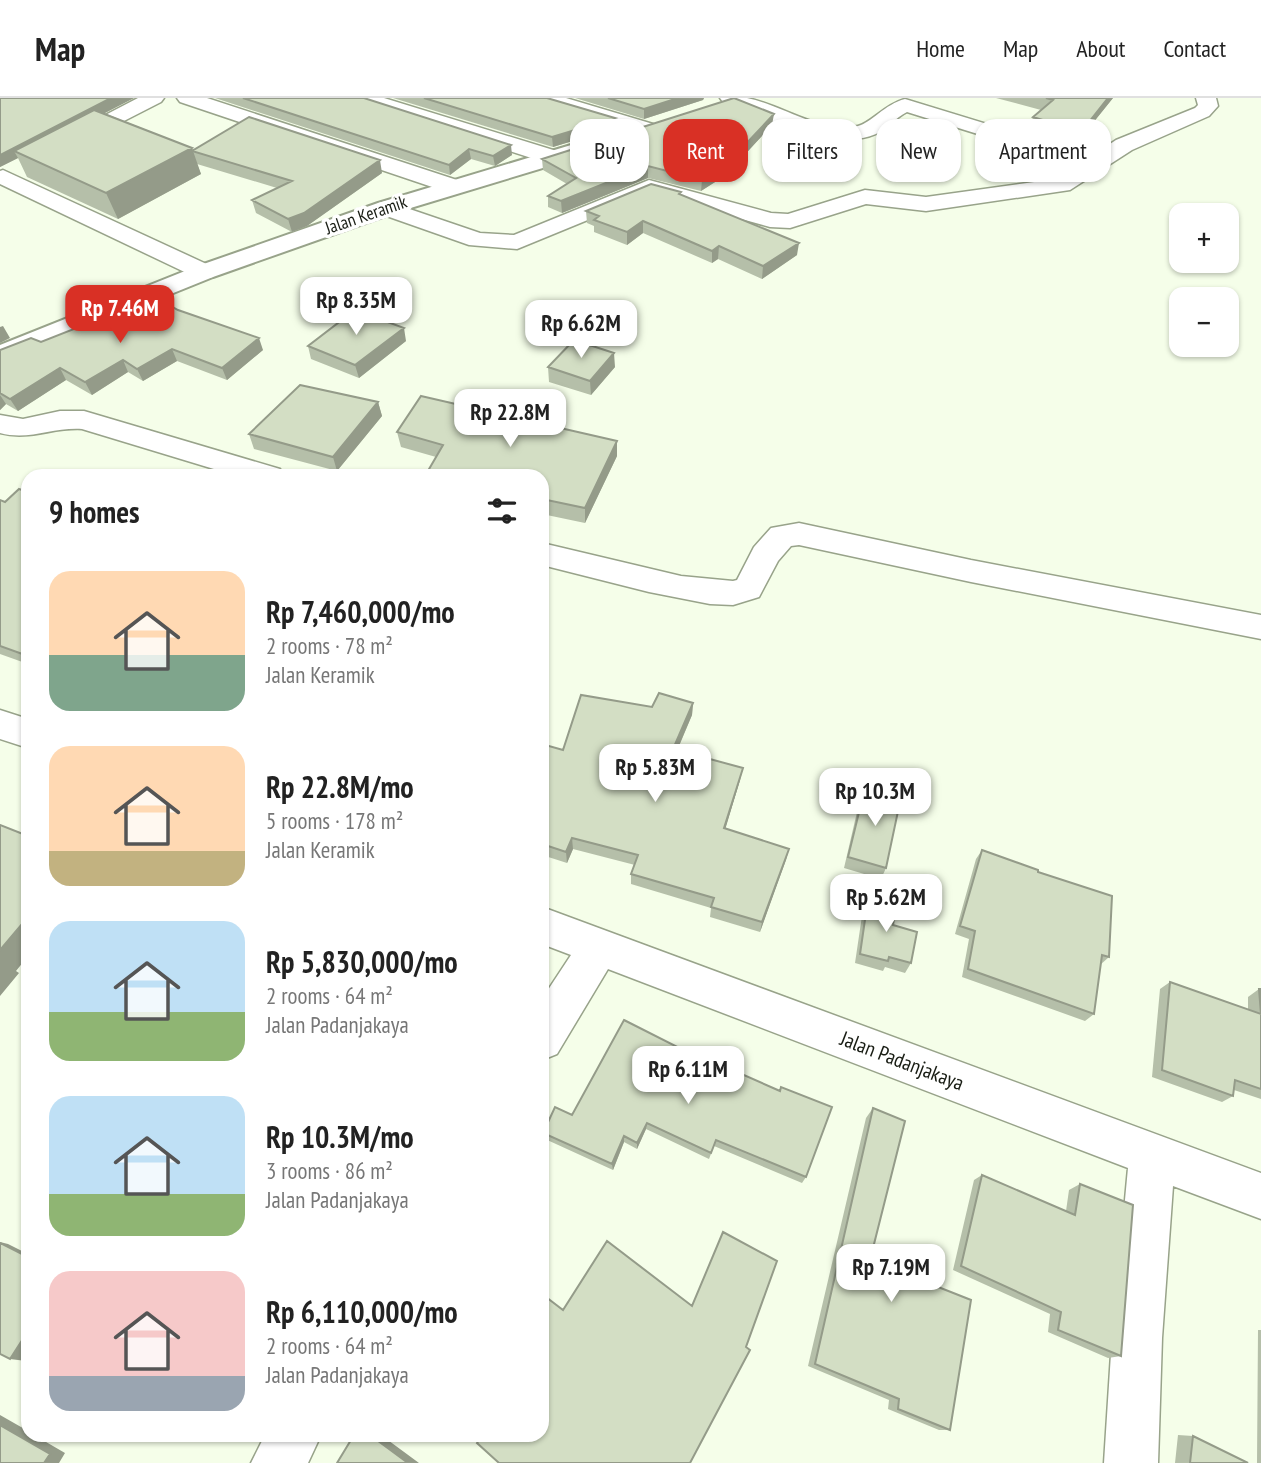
<!DOCTYPE html>
<html lang="en">
<head>
<meta charset="utf-8">
<style>
  :root { --surface:#fff; --page:#f2f2f2; --text:#222; --muted:#767676; --line:#e0e0e0; --accent:#d93025 }
  body { margin:0; font-family:"PT Sans Narrow",sans-serif; background:var(--page); color:var(--text); height:100vh; display:flex; flex-direction:column; font-size:26px; white-space:nowrap }
  * { box-sizing:border-box; margin:0 }
  p { font-size:23px; color:var(--muted) }
  .icon { flex:none; width:38px; height:38px; fill:none; stroke:currentColor; stroke-width:2; stroke-linecap:round; stroke-linejoin:round }
  .map { position:relative; flex:1; overflow:hidden }
  .details { position:absolute; left:21px; top:371px; width:528px; height:973px; display:flex; flex-direction:column; background:var(--surface); border-radius:21px; box-shadow:0 2px 5px #0004 }
  .details>* { flex:none }
  .guide { position:absolute; left:570px; top:21px; width:584px; height:63px; display:flex; gap:14px }
  .tools { position:absolute; left:1169px; top:105px; display:grid; gap:14px }
  .tools a { display:grid; place-items:center; width:70px; height:70px; border-radius:14px; background:var(--surface); box-shadow:0 2px 5px #0004; font-size:35px }
  .price { position:absolute; translate:-50% -60px; padding:0 16px; border-radius:14px; background:#fff; color:#222; font-size:23px; line-height:46px; filter:drop-shadow(0 2px 4px #0008) }
  .price::after { content:''; position:absolute; left:50%; top:42px; width:21px; height:16px; margin-left:-10px; background:inherit; clip-path:polygon(0 0,100% 0,50% 100%) }
  .price.active { background:var(--accent); color:#fff }
  ul { padding:0; list-style:none }
  li { display:flex; align-items:center; gap:21px; height:175px; padding:0 28px }
  li span { display:grid; place-items:center; flex:none; width:196px; height:140px; border-radius:21px; color:#555 }
  li>.icon { margin-inline-start:auto }
  span .icon { width:84px; height:84px; fill:#fffc; stroke-width:1 }
  li b { font-size:30px }
  h2 { display:flex; justify-content:space-between; align-items:center; height:84px; padding:0 28px; font-size:30px }
  .tag { padding:0 24px; border-radius:21px; background:var(--surface); box-shadow:0 2px 5px #0004; font-size:24px; line-height:63px }
  .tag.active { background:var(--accent); color:#fff }
  header { display:flex; align-items:center; gap:42px; box-sizing:border-box; height:98px; padding:0 35px; background:var(--surface); border-bottom:2px solid var(--line) }
  header strong { font-size:33px }
  nav { display:flex; gap:38px; margin-inline-start:auto; font-size:24px }
  .map>svg:first-child { display:block }
  .lines { fill:none; stroke-linecap:round; stroke-linejoin:round }
  .minor-casing { stroke:#98a38a; stroke-width:3 }
  .tertiary-casing { stroke:#98a38a; stroke-width:4 }
  .minor { fill:#fff; fill-rule:evenodd }
  .tertiary { fill:#fff; fill-rule:evenodd }
  .wall { fill:#b5bfa9 }
  .shaded-wall { fill:#949b89 }
  .building { fill:#d3dec4; stroke:#949b89; stroke-width:2 }
  .labels { text-anchor:middle; stroke-width:7; stroke-linejoin:round; paint-order:stroke }
  .far-street-label { font-size:18px; fill:#181c13; stroke:#fff }
  .street-label { font-size:21px; fill:#181c13; stroke:#fff }
</style>
</head>
<body>
<header>
<strong>Map</strong>
<nav><a>Home</a><a>Map</a><a>About</a><a>Contact</a></nav>
</header>
<div class="map">
<svg width="1261" height="1365" viewBox="0 0 1261 1365">
  <rect width="100%" height="100%" fill="#f5fee9"/>
  <g class="lines">
    <defs>
      <path id="minor" d="M138,0H164L161,4L79,46H65L61,42L65,38Z
        M177,0H207L460,83L463,88L460,93H444L180,4Z
        M353,0H384L563,55L566,60L563,65H547L356,4Z
        M534,0H566L653,26L656,30L653,34L646,36L537,4Z
        M720,0C729,0 739,0 747,0C783,7 820,36 858,28C871,25 885,6 905,1L1092,58L1116,42L1195,10L1198,7L1196,0H1216L1218,8L1209,18L1132,52L1070,92L926,113L866,106L790,130L770,129L651,96L517,151L469,147L378,115L375,110L378,105L386,103L480,135L514,137L649,82L771,115L788,116L865,92L926,99L1056,81L1077,67L907,14C895,20 887,31 876,36C836,54 760,20 723,4Z
        M3,72L213,169L216,174L213,179L204,181L195,179L0,86V73Z
        M60,313H84L280,371L285,378H237L82,331C53,329 29,343 0,335V317L23,321Z
        M799,425L971,462L1261,517V541L971,484L799,447L791,448L778,463L759,499L733,507L710,506L649,494L542,467V445L681,478L733,483L737,482L754,449L771,430Z
        M0,612L28,621V650L0,641Z
        M542,809L1261,1075V1121L1173,1088L1162,1240L1158,1365H1104L1112,1240L1128,1070L608,871L557,956L542,962V901L571,857L542,846Z
        M265,1337H321L308,1365H251Z"/>
      <path id="tertiary" d="M591,41L599,43L602,48L599,53L394,115L213,179L0,265V247L195,169L378,105Z"/>
    </defs>
    <!-- minor casing -->
    <use href="#minor" class="minor-casing"/>
    <!-- tertiary casing -->
    <use href="#tertiary" class="tertiary-casing"/>
    <!-- minor -->
    <use href="#minor" class="minor"/>
    <!-- tertiary -->
    <use href="#tertiary" class="tertiary"/>
  </g>
  <!-- wall -->
  <path class="wall" d="M0,0H134L104,15L192,50L193,52L382,75L307,128L292,134L256,115L252,102L277,90L197,66L201,76L118,121L27,79L18,60L0,69Z
    M215,0H364L512,57L495,68L471,61L450,77Z
    M393,0H547L615,20V30L553,49Z
    M575,0H704L703,2L644,21Z
    M996,0H1113L1076,46L1029,31L1033,19L1041,12Z
    M772,27L726,77L701,93L648,80L562,115L548,109V98L567,86L543,72L542,61Z
    M681,97L797,157L762,181L718,161L712,165L643,135L627,147L594,134V128L587,125L586,113Z
    M178,212L263,252L227,282L177,263L143,283L128,274L92,297L66,282L18,313L6,306L0,312V252L41,244Z
    M406,243L359,280L311,261L308,248Z
    M548,269H615L591,297L549,284Z
    M378,304L382,318L337,373L254,351L249,336Z
    M397,334L617,343V358L585,425L542,416V378L436,359L401,349Z
    M28,394V566L0,556V402L5,404Z
    M693,605L692,617L677,653L740,682L725,731L789,751L760,834L710,819L711,810L631,786V776L635,767L573,751L567,765L542,757V646L563,652L652,609Z
    M865,690L886,770L881,781L844,770L860,701Z
    M982,752L1038,774L1109,859L1100,867L1094,916L1085,923L962,879L969,841L955,836L976,761Z
    M868,801L893,827L911,865L905,875L885,869L883,873L855,865L863,811Z
    M1170,884L1248,912V899L1259,891H1261V1001L1234,992L1233,998L1222,1004L1152,979L1160,891Z
    M624,922L806,1079L802,1085L714,1048L709,1061L646,1031L637,1051L624,1044L613,1072L545,1041L543,1035L572,1017Z
    M873,1010L870,1162L950,1332H939L888,1311L889,1302L808,1268L866,1020Z
    M982,1077L1066,1113L1069,1092L1080,1086L1121,1258L1108,1260L1048,1234L1050,1216L953,1172L974,1082Z
    M1258,1232H1261V1365H1257Z
    M1178,1337L1193,1338L1248,1365H1175Z"/>
  <!-- shaded-wall -->
  <path class="shaded-wall" d="M111,0H134L24,57L14,53L18,60L0,69V57Z
    M678,0H704L703,2L644,21V11Z
    M1108,0H1113L1076,46L1081,34Z
    M774,16L772,27L726,77L701,93L702,82Z
    M615,20V30L553,49L552,39Z
    M511,47L512,57L495,68L493,58Z
    M192,50L201,76L118,121L106,95Z
    M469,51L471,61L450,77L449,67Z
    M380,62L382,75L307,128L292,134L288,121Z
    M648,68V80L562,115L561,103Z
    M643,123V135L627,147V134Z
    M799,145L797,157L762,181L763,168Z
    M719,148L718,161L712,165V153Z
    M3,228L10,240L0,245V229Z
    M404,230L406,243L359,280L355,267Z
    M259,240L263,252L227,282L222,270Z
    M172,251L177,263L143,283L137,271Z
    M614,255L615,269L591,297L590,283Z
    M123,262L128,274L92,297L85,284Z
    M60,270L66,282L18,313L10,301Z
    M0,297L6,306L0,312Z
    M378,304L382,318L337,373L333,359Z
    M617,343V358L585,425V410Z
    M693,605L692,617L672,664L673,651Z
    M743,670L740,682L722,742L724,730Z
    M572,740L573,751L567,765L566,754Z
    M789,751L786,762L760,834L762,824Z
    M28,819V858L16,873L19,875L0,898V852Z
    M647,1025L646,1031L637,1051V1045Z
    M624,1038V1044L613,1072L612,1066Z
    M0,1144L8,1146L28,1156V1159L0,1145Z
    M28,1233V1260L26,1263L10,1261Z
    M0,1317L28,1333V1337H34L65,1355L59,1365H44L0,1327Z
    M370,1337H381L419,1365H408Z"/>
  <!-- building -->
  <path class="building" d="M0,0H111L0,57Z
    M243,0H364L511,47L493,58L469,51L449,67Z
    M424,0H547L615,20L552,39Z
    M608,0H678L644,11Z
    M734,0L774,16L727,66L702,82L648,68L561,103L548,98L576,80L542,61Z
    M1046,0H1108L1081,34L1033,19L1053,2Z
    M94,12L192,50L106,95L14,53Z
    M249,19L380,62L304,115L288,121L252,102L292,83L192,53Z
    M651,86L681,94L679,96L799,145L763,168L719,148L712,153L643,123L627,134L594,122L599,118L586,113Z
    M155,199L178,212L259,240L222,270L172,251L137,271L123,262L85,284L60,270L10,301L0,295V252L31,240L41,244Z
    M355,212L404,230L355,267L308,248Z
    M574,242L614,255L590,283L548,269Z
    M300,287L378,304L333,359L249,336Z
    M421,298L617,343L585,410L542,401V378H425L443,347L397,334Z
    M93,375L102,378H89Z
    M19,391L28,394V558L0,548V402L5,404Z
    M28,571V578L23,576Z
    M659,595L693,605L673,651L743,670L724,730L789,751L762,824L711,809L714,800L631,776L638,757L572,740L566,754L542,746V646L563,652L581,597L652,609Z
    M865,690L901,699L886,770L848,759Z
    M0,727L28,738V819L0,852Z
    M982,752L1038,772V774L1112,798L1109,859L1102,857L1094,916L968,871L975,833L960,828Z
    M868,801L896,807L893,827L917,834L911,865L889,859L888,863L860,856Z
    M1170,884L1261,916L1259,891H1261V991L1235,982L1233,998L1162,972Z
    M624,922L693,957L694,955L780,993L781,989L832,1009L806,1079L716,1042L711,1055L647,1025L637,1045L624,1038L612,1066L543,1035L555,1009L572,1017Z
    M873,1010L905,1023L870,1162L971,1202L950,1332L898,1311L899,1301L815,1266Z
    M982,1077L1075,1117L1080,1086L1133,1107L1121,1258L1058,1232L1061,1214L961,1168Z
    M723,1134L777,1163L746,1249L750,1252L690,1365H499L477,1345L483,1337H542V1196L563,1212L607,1143L692,1208Z
    M0,1145L28,1159V1233L10,1261L0,1256Z
    M0,1327L50,1356L44,1365H0Z
    M354,1337H370L408,1365H337Z
    M1193,1338L1248,1365H1190Z"/>
  <g class="labels">
    <!-- far-street labels -->
    <g class="far-street-label">
      <text transform="translate(366 117) rotate(-19)" y="6">Jalan Keramik</text>
    </g>
    <!-- street labels -->
    <g class="street-label">
      <text transform="translate(902 963) rotate(21)" y="7">Jalan Padanjakaya</text>
    </g>
  </g>
</svg>
<div class="tools">
<a>+</a>
<a>−</a>
</div>
<b class="price" style="left:356px;top:239px">Rp 8.35M</b>
<b class="price active" style="left:120px;top:247px">Rp 7.46M</b>
<b class="price" style="left:581px;top:262px">Rp 6.62M</b>
<b class="price" style="left:510px;top:351px">Rp 22.8M</b>
<b class="price" style="left:655px;top:706px">Rp 5.83M</b>
<b class="price" style="left:875px;top:730px">Rp 10.3M</b>
<b class="price" style="left:886px;top:836px">Rp 5.62M</b>
<b class="price" style="left:688px;top:1008px">Rp 6.11M</b>
<b class="price" style="left:891px;top:1206px">Rp 7.19M</b>
<div class="guide">
<a class="tag">Buy</a>
<a class="tag active">Rent</a>
<a class="tag">Filters</a>
<a class="tag">New</a>
<a class="tag">Apartment</a>
</div>
<section class="details">
<h2>9 homes<svg class="icon" aria-label="filters" viewBox="0 0 24 24"><path d="M4 7h16M4 17h16"/><circle cx="9" cy="7" r="2"/><circle cx="15" cy="17" r="2"/></svg></h2>
<ul>
<li><span style="background:linear-gradient(#ffd9b3 60%,#7fa58c 0)"><svg class="icon" aria-label="home" viewBox="0 0 24 24"><path d="M3 11l9-7 9 7M6 9v11h12V9"/></svg></span><div><b>Rp 7,460,000/mo</b><p>2 rooms · 78 m²</p><p>Jalan Keramik</p></div></li>
<li><span style="background:linear-gradient(#ffd9b3 75%,#c2b280 0)"><svg class="icon" aria-label="home" viewBox="0 0 24 24"><path d="M3 11l9-7 9 7M6 9v11h12V9"/></svg></span><div><b>Rp 22.8M/mo</b><p>5 rooms · 178 m²</p><p>Jalan Keramik</p></div></li>
<li><span style="background:linear-gradient(#bfe0f5 65%,#8fb573 0)"><svg class="icon" aria-label="home" viewBox="0 0 24 24"><path d="M3 11l9-7 9 7M6 9v11h12V9"/></svg></span><div><b>Rp 5,830,000/mo</b><p>2 rooms · 64 m²</p><p>Jalan Padanjakaya</p></div></li>
<li><span style="background:linear-gradient(#bfe0f5 70%,#8fb573 0)"><svg class="icon" aria-label="home" viewBox="0 0 24 24"><path d="M3 11l9-7 9 7M6 9v11h12V9"/></svg></span><div><b>Rp 10.3M/mo</b><p>3 rooms · 86 m²</p><p>Jalan Padanjakaya</p></div></li>
<li><span style="background:linear-gradient(#f6c9c9 75%,#9aa5b1 0)"><svg class="icon" aria-label="home" viewBox="0 0 24 24"><path d="M3 11l9-7 9 7M6 9v11h12V9"/></svg></span><div><b>Rp 6,110,000/mo</b><p>2 rooms · 64 m²</p><p>Jalan Padanjakaya</p></div></li>
</ul>
</section>
</div>
</body>
</html>
